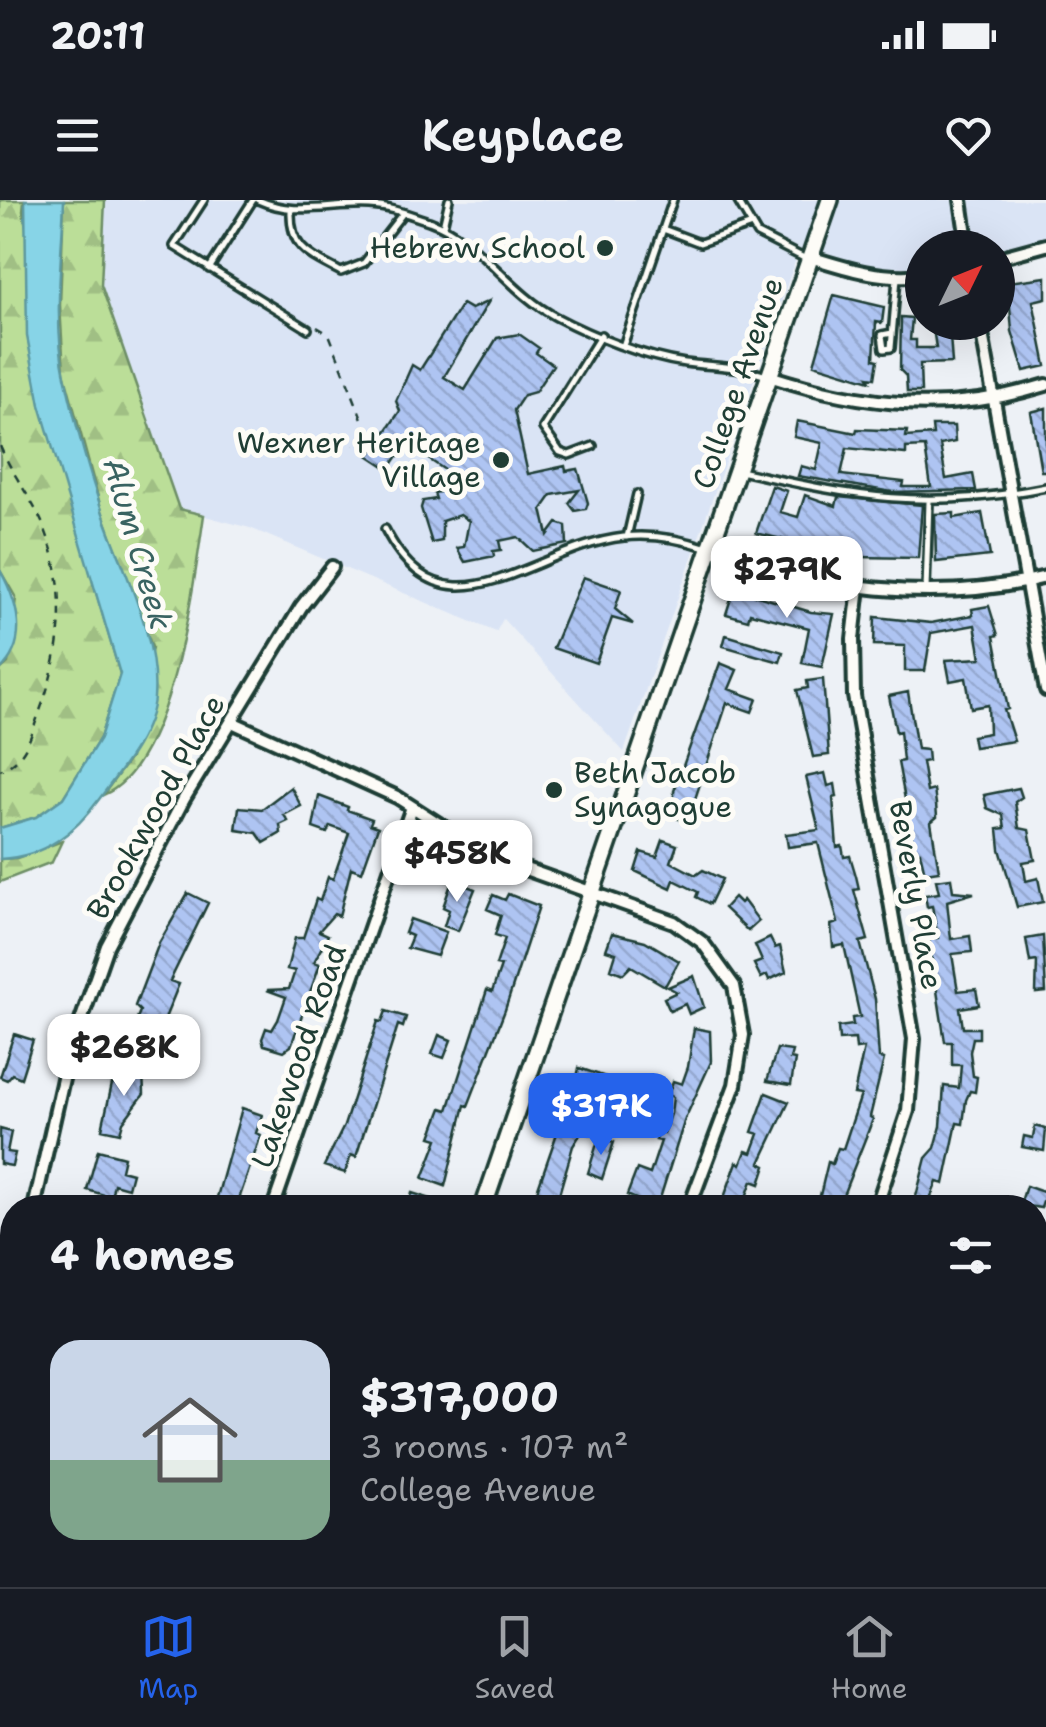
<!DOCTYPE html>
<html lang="en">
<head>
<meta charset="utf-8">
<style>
  :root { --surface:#171b24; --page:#242831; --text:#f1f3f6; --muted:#9ea1a6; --line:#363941; --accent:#2563eb }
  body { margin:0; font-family:"Shantell Sans",sans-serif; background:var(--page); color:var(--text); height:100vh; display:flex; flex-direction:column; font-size:38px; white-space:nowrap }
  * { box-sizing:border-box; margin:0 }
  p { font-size:32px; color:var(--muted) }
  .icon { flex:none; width:55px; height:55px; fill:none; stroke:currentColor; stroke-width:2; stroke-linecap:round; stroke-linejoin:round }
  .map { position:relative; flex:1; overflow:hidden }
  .sheet { position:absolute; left:0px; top:995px; width:1048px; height:392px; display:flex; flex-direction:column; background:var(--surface); border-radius:40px 40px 0 0; box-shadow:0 10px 40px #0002 }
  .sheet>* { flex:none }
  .needle { width:65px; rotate:47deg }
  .buttons { position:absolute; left:905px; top:30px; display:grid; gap:20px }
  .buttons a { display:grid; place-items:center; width:110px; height:110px; border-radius:50%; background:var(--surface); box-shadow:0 10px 40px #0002; font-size:50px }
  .price { position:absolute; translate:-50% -85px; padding:0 22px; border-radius:20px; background:#fff; color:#222; font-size:32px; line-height:65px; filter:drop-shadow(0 2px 5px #0008) }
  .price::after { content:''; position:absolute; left:50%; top:60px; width:30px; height:22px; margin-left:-15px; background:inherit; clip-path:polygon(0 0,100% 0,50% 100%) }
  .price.on { background:var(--accent); color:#fff }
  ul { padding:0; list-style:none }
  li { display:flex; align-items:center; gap:30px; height:250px; padding:0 50px }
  li span { display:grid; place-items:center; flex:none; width:280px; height:200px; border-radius:30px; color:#555 }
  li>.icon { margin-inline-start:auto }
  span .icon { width:120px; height:120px; fill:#fffc; stroke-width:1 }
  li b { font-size:42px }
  h2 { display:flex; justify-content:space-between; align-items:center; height:120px; padding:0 50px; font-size:42px }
  .status { display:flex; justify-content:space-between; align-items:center; height:70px; padding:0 50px; background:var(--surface); direction:ltr }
  .status svg { height:28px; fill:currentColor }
  header { display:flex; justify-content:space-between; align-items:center; height:130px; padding:0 50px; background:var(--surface); font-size:45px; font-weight:600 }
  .dock { display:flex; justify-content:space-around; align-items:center; height:140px; border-top:2px solid var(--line); background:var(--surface); font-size:28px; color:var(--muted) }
  .dock a { display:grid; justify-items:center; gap:5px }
  .dock .on { color:var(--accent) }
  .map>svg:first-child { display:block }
  .built { fill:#dae4f5 }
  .forest { fill:url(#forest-firs); stroke:#6d8e66; stroke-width:2.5 }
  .water { fill:#87d4e7; stroke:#5d989f; stroke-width:2.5 }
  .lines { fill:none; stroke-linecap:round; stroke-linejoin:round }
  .stream { stroke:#5d989f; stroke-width:4 }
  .building { fill:url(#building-back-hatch); stroke:#1f3d34; stroke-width:2.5; fill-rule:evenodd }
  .lane-casing { stroke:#1f3d34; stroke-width:12 }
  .street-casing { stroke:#1f3d34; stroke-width:18 }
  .primary-casing { stroke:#1f3d34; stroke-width:22 }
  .path { stroke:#1f3d34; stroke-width:2.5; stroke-dasharray:8 8; stroke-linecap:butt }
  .lane { stroke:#fdfcf7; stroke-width:5 }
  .street { stroke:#fdfcf7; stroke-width:10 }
  .primary { stroke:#fdfcf7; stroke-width:15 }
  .poi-dot { fill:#1f3d34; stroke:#fdfcf7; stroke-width:4 }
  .labels { text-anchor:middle; stroke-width:10; stroke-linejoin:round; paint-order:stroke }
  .poi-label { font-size:30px; fill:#1f3d34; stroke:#fdfcf7; text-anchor:end }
  .street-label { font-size:30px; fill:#1f3d34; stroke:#fdfcf7 }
  .water-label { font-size:32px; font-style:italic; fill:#396361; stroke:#fdfcf7 }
</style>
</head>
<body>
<div class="status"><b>20:11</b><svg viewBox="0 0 49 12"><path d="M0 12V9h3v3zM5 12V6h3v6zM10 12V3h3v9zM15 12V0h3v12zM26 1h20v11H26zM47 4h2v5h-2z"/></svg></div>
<header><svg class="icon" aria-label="menu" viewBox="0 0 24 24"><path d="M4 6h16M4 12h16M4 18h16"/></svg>Keyplace<svg class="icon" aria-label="heart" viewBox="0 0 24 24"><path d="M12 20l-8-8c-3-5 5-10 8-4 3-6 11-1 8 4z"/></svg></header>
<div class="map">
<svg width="1046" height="1387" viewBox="0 0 1046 1387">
  <defs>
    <pattern id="forest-firs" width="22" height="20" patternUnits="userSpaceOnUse" patternTransform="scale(2.5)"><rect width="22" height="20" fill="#bbde98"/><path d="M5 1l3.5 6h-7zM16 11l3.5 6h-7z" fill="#a0bf84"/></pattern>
    <pattern id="building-back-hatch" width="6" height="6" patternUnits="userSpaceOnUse" patternTransform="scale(2.5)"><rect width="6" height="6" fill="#aec4f2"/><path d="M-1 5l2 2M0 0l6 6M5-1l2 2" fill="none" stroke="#95a9d0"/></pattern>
  </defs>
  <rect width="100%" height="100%" fill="#edf1f6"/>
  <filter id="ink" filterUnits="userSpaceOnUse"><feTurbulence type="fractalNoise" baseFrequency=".01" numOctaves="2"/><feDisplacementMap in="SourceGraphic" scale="20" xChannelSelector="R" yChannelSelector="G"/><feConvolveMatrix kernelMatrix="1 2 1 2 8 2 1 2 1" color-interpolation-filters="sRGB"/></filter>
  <g filter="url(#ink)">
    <!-- built -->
    <path class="built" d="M105,0H1046V50L998,61V48H922V76L903,80L797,56L624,552L503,419L496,432L250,328L179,309L101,85Z"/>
    <!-- forest -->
    <path class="forest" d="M0,0H24L23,11L90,372L120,474L100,538L63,598L36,617L0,628V470L8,463L16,398L0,370Z
      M64,0H105L101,85L179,309L204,315C194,382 172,568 103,595L130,558L152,447L101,308L64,172L60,105Z
      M62,641L52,662L0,682V659L17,658Z
      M1035,1246H1046V1314L1035,1317Z"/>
    <!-- water -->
    <path class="water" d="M25,0H64C62,57 53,120 65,176C75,222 88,271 104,316C124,374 159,436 154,498C151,534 120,571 100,598C75,633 44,657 0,659V628L36,617L63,598L100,538L120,474L40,205L27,136Z
      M0,370C17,401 30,442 0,470Z
      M12,1303V1375H310L321,1383L320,1387H0V1305Z
      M392,1375H578L595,1387H390Z
      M646,1375H747L723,1387H640Z"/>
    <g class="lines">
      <!-- stream -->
      <path class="stream" d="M1035,1285L1046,1284"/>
    </g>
    <!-- building -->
    <path class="building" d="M1046,77V98L1033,101L1046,166L1024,171L1012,131L1008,82Z
      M834,95L884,107L882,123L876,122L874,159L878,160L875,178L868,177L870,181L814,164Z
      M489,101L444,177L465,190L497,138L519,134L539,148L536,153L553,165L535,192L524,195L514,210L528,274L565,266L566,271L578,269L588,303L586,309L575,311L569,303L579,290L552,295L542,309L548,335L557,323L566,326L567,344L533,351L518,337L499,341L501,350L493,351L494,356L465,362L457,348L464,347L469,321L460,315L442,321V341L432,343L421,308L423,301L436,299L434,293L469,286L406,244L389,269L369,256L400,211L396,201L412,165L420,170L462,104L471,109Z
      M901,117L912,118L910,140H916V148H936L932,122H949L952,163L920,164L921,192H907L906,176L900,170Z
      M1046,208V271H1041L1031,212Z
      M797,221L856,233L857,229L907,231L906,237L933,235L932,226H954L955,242L940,245L946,279L973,274L976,290L892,292L798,276L801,266L816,270L822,243L794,237ZM925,247L931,287H903L904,282L841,275L847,248L906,254V248Z
      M772,286L787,291L780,312L798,317L805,295L836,306L838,297L922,305L918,358L857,357L756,333Z
      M954,313V318L982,313L990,356L936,362L935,314Z
      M583,377L621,390L615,409L633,424L612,418L596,463L553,448Z
      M734,389L811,412L834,414L822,467L802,463L809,428L750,413L748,420L726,414Z
      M989,406L998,435L994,436L1008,509L1004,510L1014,541L974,547L972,536L989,533L988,505L971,508L966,478L950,481L946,460L981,458L975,425L931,433L925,471H905V446L874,445L875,417L931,423L973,415L972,409Z
      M726,435L783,452L780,462L723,446Z
      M720,463L737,470L729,489L757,499L752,512L727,503L692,608L697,610L693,622H687L674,617L678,605L674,603V591Z
      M823,479L829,555L813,557L797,490L808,488L807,481Z
      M908,492L917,549L927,550L928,561L922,562L927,592L934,590L936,604L937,617L931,622L939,671L925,673L920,652L915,653L898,562L903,561L900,531L896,532L889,496Z
      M825,573L828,586L835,584L837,597L833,598L837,647L842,646L844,657L850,656L856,676L859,689L854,690L868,740L860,742L875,799L879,858L884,859L870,917L873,919L838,1008H817L828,962L832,964L838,948L843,949L861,895L854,894L864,848L856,849L855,839L839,840L838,827L853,825L852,818L860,817L844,745L833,747L831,725L838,723L818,643L788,647L786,634L819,630L806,577Z
      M291,587L301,606L284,615L288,621L280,625L281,633L264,643L257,633L236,630L239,607L262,609Z
      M1019,588L1022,597L1015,602L1019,628L1029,630L1035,660L1023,662L1026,681L1038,678L1043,702L1017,707L1000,649L998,629L1005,628L1003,615L987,608L984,595Z
      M319,596L348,607L347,610L372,619L370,624L378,627L362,672L351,668L339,716L334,714L319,731L328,735L314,762L320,764L291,846L284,851L264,845L262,839L266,828L272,830L278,820L286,797L267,790L289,789L295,771L287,769L295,738H303L316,699L320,701L328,677L333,679L349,633L330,626L327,633L313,628Z
      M663,640L677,645L671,662L696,675L703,670L722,679L710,704L696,697L698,692L674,680L671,688L635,671L641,652L657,657Z
      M951,678L953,691L974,693L947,701L951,739L970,736L972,752L952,754L958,791L976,789L979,805L960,808L963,828H979V838H973L970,852L973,876L977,877L975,892L970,891L966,900L963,924L957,923L944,984L937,982L930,999L951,1008H913L926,958L935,948L941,926L944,886L959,888L961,865H952V842H945L929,739L938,738L932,706L927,707L925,695L939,693L936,680Z
      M459,683L475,689L458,731L444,726L449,710L443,707L451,684Z
      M188,693L208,703L170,781L179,784L152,850L128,841L140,811L135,806L159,743Z
      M508,694L539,706L505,810L468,906L465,905L445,986L423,978L438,939L431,937L442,908L448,910L487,790L492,792L501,766L496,765L505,738L495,735L501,715L487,709L493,695L505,700Z
      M734,697L740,703L743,700L759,721L748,731L724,708Z
      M410,719L446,732L437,756L407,748L412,736L405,733Z
      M612,733L645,741L679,761L665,786L631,766L623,774L611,769L616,753L606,750Z
      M1043,736L1046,792L1036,793L1037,761L1030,762L1026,739Z
      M770,738L775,748L780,746L786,772L769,780L767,775L761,778L754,764L762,761L755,745Z
      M694,776L704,807L689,814L685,804L670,811L664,798L677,792L668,787Z
      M386,811L406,817L403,827L398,825L356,957L351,955L345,973L324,966L344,926L378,821L382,822Z
      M694,828L710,831L711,862L685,919L657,1008H632L636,999L627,995L637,969L650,974L661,941L656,940L659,931L664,933L671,914L673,897L668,895L673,881L682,884L688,867Z
      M14,834L33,840L21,878L12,874L7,880L0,877Z
      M439,835L451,840L444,858L432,854Z
      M777,849L792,851L790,859L795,860L791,885L767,881Z
      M127,866L143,871L144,894L123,922L120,933L102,929L112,884H122Z
      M579,868L606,877L600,895L591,892L584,912L590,934L581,933L573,946L555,1008H531L563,916L567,905L571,907Z
      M766,893L789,902L760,963L766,966L760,984L752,981L742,1008H727L722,1003L737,962L741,964L746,951L752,953L759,934L752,932Z
      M242,908L262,915L256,933L261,935L236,1008H214Z
      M1035,926L1046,929L1044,951L1022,947L1024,936L1033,938Z
      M0,929L11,932L7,952L15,953L12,966L0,964Z
      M599,937L614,942L602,979L588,973Z
      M98,950L124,957L121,970L132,973L128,988L114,984L111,997L87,990Z
      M1026,986L1046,993L1041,1008L1020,1005Z
      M412,993L450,1005V1008H408Z"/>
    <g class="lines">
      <defs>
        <path id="lane" d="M204,0L174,46L308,129
          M258,0C295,17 331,4 370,6C391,7 410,15 429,21C480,39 508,92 556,117C592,136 644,157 685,163C715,167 736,165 767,176
          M737,0L757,34L808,60
          M291,11C290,50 310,55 341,72L364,63L403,13
          M443,26L449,0
          M663,29L700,43L749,26
          M209,69L253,0
          M892,133L882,135L884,149L891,148L897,78
          M624,143L673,0
          M593,246L569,255L560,252L543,228L601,135
          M740,271C856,297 927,311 1046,287
          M385,329C445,447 532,347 624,337C652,334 681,339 708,348
          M627,337L637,294
          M926,389L929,302"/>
        <path id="street" d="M961,0L968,48
          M810,57C848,69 883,80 922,75
          M998,58L1046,45
          M980,122L1046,490
          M769,176C865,207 949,215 1046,185
          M711,349C817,389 935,405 1046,377
          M859,387L853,439L854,496L914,839L908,911L876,1008
          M232,522L397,597L489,656L674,722L703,743L734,786L743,835L735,885L689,1008
          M34,1008L67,861L107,746L184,599L301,407L332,367
          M273,1008L412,607
          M1035,1139L1046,1108
          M1035,1153L1046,1150
          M987,1375L990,1387"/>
        <path id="primary" d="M483,1008L830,0
          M352,1387L356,1375"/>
      </defs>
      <!-- lane casing -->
      <use href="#lane" class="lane-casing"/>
      <!-- street casing -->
      <use href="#street" class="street-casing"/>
      <!-- primary casing -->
      <use href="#primary" class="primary-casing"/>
      <!-- path -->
      <path class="path" d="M317,127L329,134L370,239L354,246
        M0,246C11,272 29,295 41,320C70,385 63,451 38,516C30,538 25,561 0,570"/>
      <!-- lane -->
      <use href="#lane" class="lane"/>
      <!-- street -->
      <use href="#street" class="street"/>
      <!-- primary -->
      <use href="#primary" class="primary"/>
    </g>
  </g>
  <!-- markers -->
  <g class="poi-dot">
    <circle cx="605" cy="48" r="10"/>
    <circle cx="501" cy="260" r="10"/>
    <circle cx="554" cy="590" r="10"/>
  </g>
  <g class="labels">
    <!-- poi labels -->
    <g class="poi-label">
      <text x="585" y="58">Hebrew School</text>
      <text x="481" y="253">Wexner Heritage<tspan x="481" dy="34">Village</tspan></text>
      <text x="574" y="583" text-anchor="start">Beth Jacob<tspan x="574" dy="34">Synagogue</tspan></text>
    </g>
    <!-- street labels -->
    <g class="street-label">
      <text transform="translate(738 183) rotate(-71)" y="10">College Avenue</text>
      <text transform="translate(156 607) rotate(-61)" y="10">Brookwood Place</text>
      <text transform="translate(916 695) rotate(80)" y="10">Beverly Place</text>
      <text transform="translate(299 856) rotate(-71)" y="10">Lakewood Road</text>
    </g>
    <!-- water labels -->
    <g class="water-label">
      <text transform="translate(138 344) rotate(74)" y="11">Alum Creek</text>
    </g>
  </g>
</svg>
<div class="buttons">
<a><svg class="needle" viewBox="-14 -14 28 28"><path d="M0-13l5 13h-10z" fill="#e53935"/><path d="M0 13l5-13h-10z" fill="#9ea1a6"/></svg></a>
</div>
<b class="price" style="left:787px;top:421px">$279K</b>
<b class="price" style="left:457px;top:705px">$458K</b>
<b class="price" style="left:124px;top:899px">$268K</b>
<b class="price on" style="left:601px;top:958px">$317K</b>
<section class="sheet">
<h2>4 homes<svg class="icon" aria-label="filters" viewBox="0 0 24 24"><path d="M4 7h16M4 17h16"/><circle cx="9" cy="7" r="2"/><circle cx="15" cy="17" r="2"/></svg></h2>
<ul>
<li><span style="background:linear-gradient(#c9d6e8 60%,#7fa58c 0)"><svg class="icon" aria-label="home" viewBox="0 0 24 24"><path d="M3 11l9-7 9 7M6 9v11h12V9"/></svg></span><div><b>$317,000</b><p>3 rooms · 107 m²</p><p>College Avenue</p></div></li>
</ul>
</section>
</div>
<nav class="dock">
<a class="on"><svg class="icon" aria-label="map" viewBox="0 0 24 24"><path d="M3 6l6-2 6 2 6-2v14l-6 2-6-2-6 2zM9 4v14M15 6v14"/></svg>Map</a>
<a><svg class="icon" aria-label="saved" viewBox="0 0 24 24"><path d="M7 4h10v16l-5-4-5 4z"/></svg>Saved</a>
<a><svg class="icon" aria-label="home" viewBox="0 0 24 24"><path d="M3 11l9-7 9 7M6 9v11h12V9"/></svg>Home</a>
</nav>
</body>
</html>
